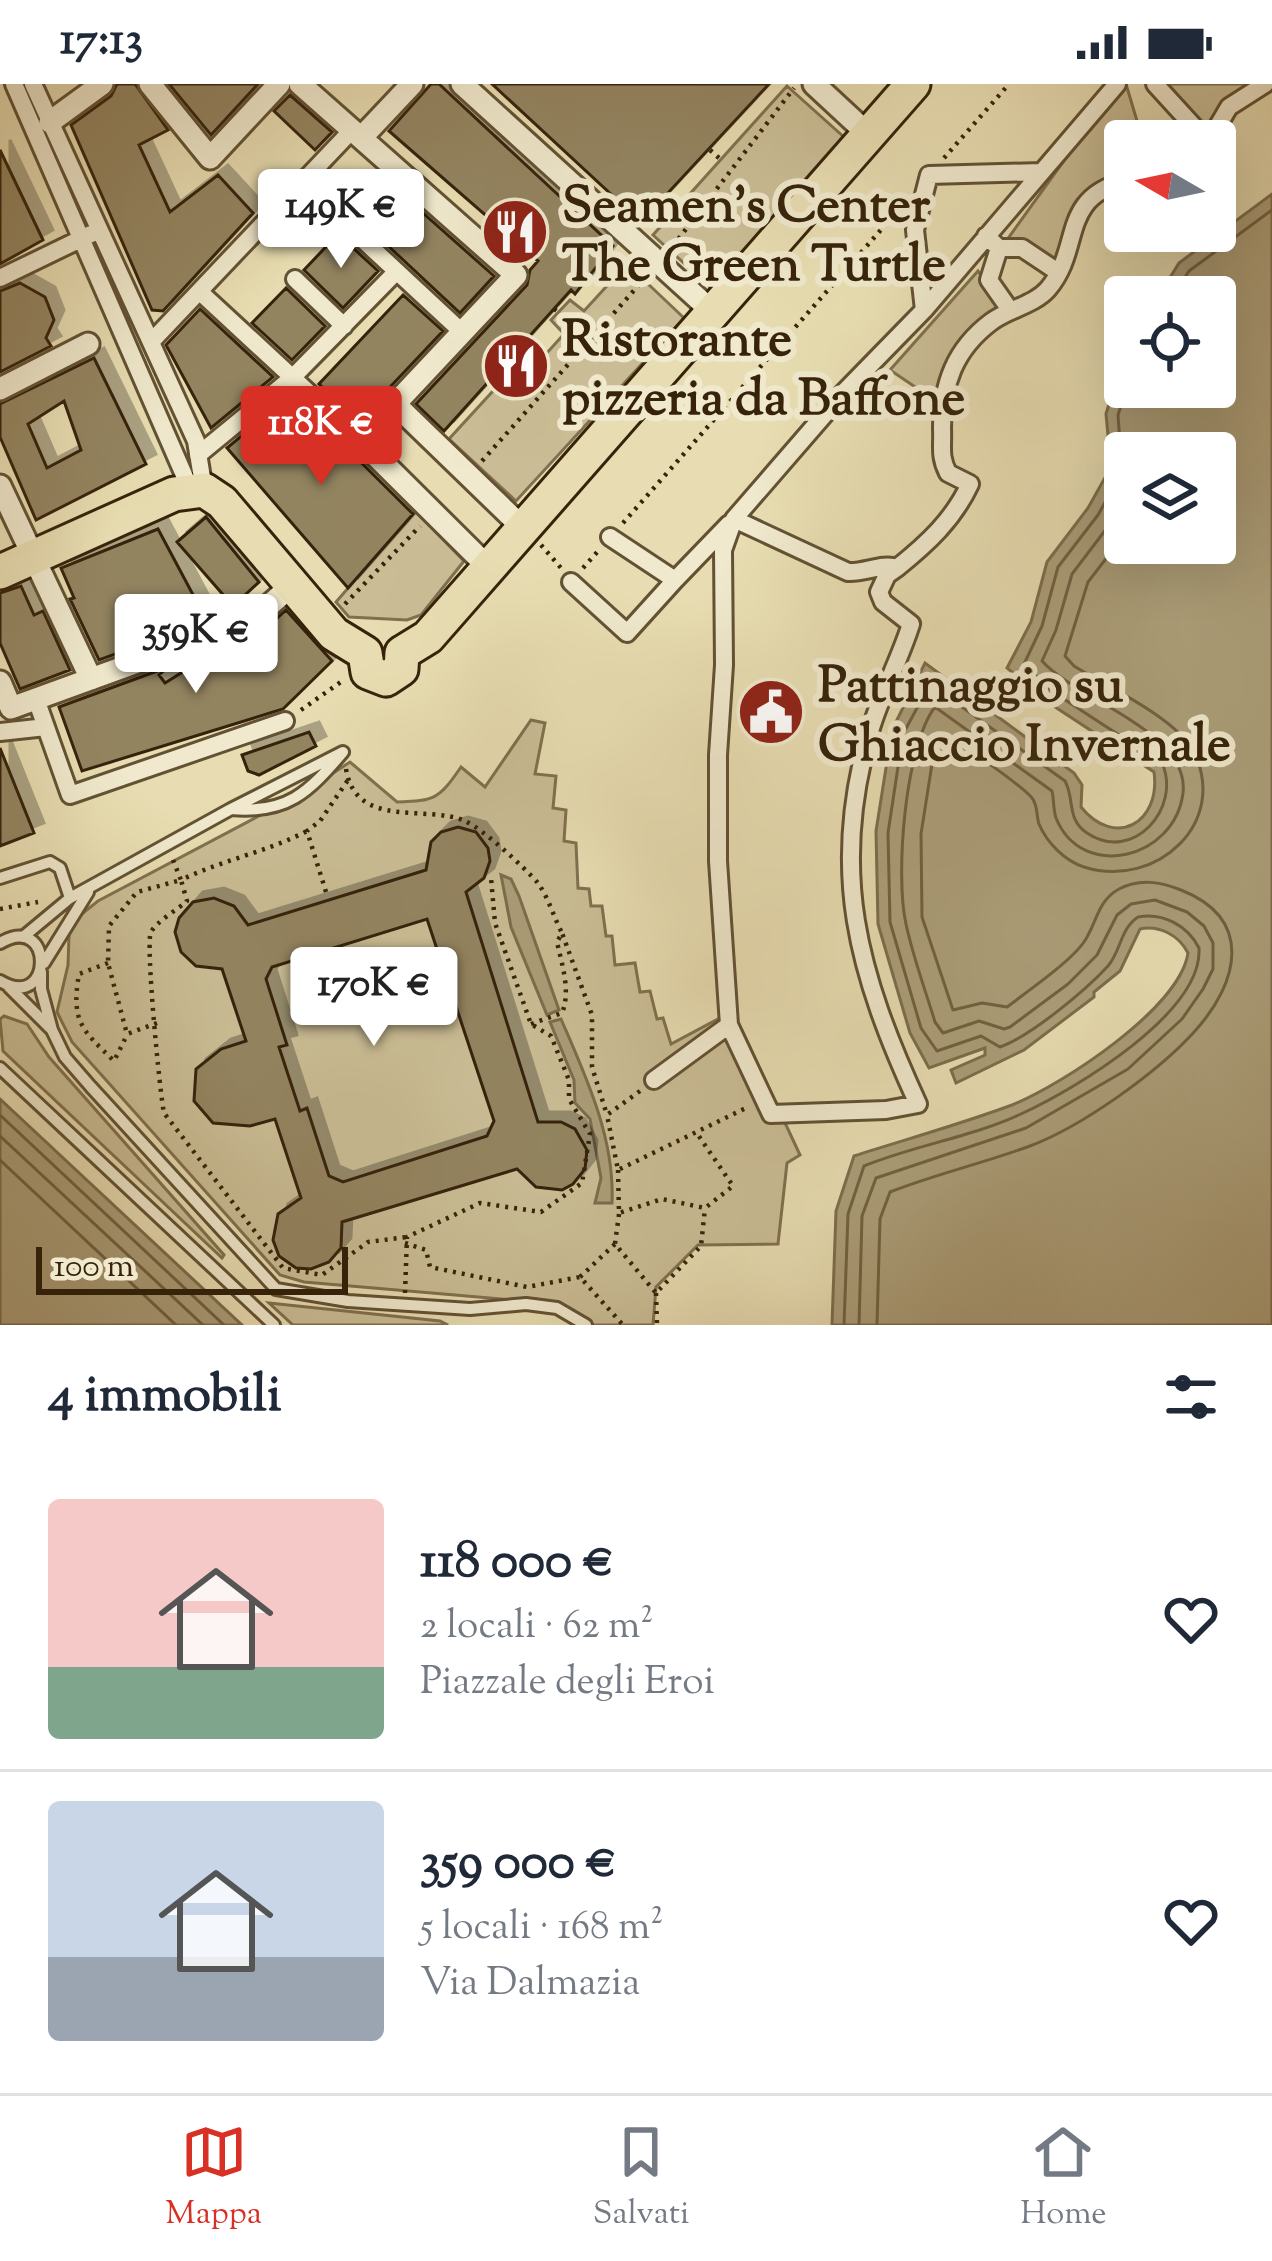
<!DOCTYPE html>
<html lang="it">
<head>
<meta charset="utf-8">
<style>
  :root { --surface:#fff; --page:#f2f2f3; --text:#1f2937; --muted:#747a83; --line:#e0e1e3; --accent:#d93025 }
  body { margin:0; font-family:"Sorts Mill Goudy",serif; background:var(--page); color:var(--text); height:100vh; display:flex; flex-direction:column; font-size:45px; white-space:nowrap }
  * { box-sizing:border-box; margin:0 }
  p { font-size:39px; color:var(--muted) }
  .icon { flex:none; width:66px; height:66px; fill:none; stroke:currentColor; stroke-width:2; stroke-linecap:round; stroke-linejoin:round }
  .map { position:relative; height:1241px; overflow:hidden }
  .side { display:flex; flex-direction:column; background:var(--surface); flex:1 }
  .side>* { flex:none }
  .needle { width:78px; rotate:279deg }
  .controls { position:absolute; left:1104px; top:36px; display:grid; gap:24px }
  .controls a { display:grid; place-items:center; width:132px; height:132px; border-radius:12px; background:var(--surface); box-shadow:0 12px 48px #0002; font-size:60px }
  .scale { position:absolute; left:36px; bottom:30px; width:312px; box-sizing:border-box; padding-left:12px; border:6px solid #362309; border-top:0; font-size:33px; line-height:42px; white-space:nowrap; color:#362309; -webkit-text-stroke:9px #f0e9cd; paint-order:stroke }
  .price { position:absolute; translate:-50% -102px; padding:0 27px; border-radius:12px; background:#fff; color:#222; font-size:39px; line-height:78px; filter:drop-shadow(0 3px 6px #0008) }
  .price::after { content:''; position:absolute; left:50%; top:72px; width:36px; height:27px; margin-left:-18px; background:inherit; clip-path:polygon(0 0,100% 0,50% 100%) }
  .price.selected { background:var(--accent); color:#fff }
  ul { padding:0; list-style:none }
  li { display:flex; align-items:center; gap:36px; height:300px; padding:0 48px }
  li+li { border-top:3px solid var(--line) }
  li span { display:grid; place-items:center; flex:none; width:336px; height:240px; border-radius:12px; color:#555 }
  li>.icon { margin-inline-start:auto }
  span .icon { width:144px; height:144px; fill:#fffc; stroke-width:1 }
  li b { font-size:51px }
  h2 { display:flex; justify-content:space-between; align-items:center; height:144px; padding:0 48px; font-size:51px }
  .status { display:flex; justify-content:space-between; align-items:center; height:84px; padding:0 60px; background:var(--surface); direction:ltr }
  .status svg { height:33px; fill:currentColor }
  .tab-bar { display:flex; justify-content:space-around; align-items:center; height:168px; border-top:3px solid var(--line); background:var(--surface); font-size:33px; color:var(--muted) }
  .tab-bar a { display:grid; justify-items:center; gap:6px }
  .tab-bar .selected { color:var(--accent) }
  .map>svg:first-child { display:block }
  .green { fill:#cabd95; stroke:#80704f; stroke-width:3 }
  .water { fill:#ab9e79; stroke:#7c6d4c; stroke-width:3; fill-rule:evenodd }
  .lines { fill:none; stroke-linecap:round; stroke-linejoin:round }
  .shore { stroke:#706041; stroke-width:3 }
  .building { fill:#938461; stroke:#362309; stroke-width:3; fill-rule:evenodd; filter:url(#shadow) }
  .service-casing { stroke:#625233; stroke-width:16 }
  .pedestrian-casing { stroke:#625233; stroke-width:22 }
  .minor-casing { stroke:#625233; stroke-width:27 }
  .primary-casing { stroke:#362309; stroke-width:39 }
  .path { stroke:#362309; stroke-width:4.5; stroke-dasharray:3 6; stroke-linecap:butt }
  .service { stroke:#f0e9cd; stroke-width:10 }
  .pedestrian { stroke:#f0e9cd; stroke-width:16 }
  .minor { stroke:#f0e9cd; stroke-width:21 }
  .primary { stroke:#e8ddb2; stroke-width:33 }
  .labels { text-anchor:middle; stroke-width:12; stroke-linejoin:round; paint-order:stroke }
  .poi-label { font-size:51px; font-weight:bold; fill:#362309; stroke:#f0e9cd; text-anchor:start }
</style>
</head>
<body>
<div class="status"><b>17:13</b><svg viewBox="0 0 49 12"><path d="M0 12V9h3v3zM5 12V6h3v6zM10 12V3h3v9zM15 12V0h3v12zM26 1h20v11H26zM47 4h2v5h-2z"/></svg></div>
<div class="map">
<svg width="1272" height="1241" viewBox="0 0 1272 1241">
  <defs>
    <filter id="shadow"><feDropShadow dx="10" dy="-10" stdDeviation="0" flood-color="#0004"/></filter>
  </defs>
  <rect width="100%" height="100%" fill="#e8ddb2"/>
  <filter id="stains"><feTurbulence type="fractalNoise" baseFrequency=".00167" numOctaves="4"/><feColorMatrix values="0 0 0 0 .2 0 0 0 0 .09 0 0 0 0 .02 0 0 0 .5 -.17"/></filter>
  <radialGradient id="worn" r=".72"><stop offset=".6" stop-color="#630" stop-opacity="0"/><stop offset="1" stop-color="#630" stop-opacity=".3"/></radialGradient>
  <!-- green -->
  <path class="green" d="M1126,0L1143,57H1125V89C1078,100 1067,137 1054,179L1009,153L1076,60Z
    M1162,0H1249L1227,16L1207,50Z
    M787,2L845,54L710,203L653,151Z
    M627,180L684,234L516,417L449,355L516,282L527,291L564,250L551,236L570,216L584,227Z
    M978,187L1002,223C964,250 946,270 936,317L890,286Z
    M415,427L464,477L421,531L407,536L349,533L336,518Z
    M531,636L545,639L535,690L556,692L553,724L566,726L564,757L576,759L578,804L589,805L591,822H602L606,852H612L615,881L635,879L640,908L650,907L657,935L663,934L671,960L733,927L800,1071L787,1079L778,1160L698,1161L656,1203L653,1241H594L551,1220L526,1217L304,1198L280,1191L72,958L57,928L68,881L69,851L78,833L98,817L306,707L350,678L397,718C435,717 439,715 461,683L485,703Z
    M4,932L27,940L49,973L224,1171L222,1174L3,967L0,935Z
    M269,1219L440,1237L448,1241H293Z"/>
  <!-- water -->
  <path class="water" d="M1272,110V1241H832L836,1127L854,1072C907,1055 961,1040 1012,1021C1062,1001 1180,924 1188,869C1179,851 1159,841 1140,845L1120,887L1094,908V913L1024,966L956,999L951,986L985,971V964L929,984L910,949L878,840L876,747L892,646L925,579L1074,689L1082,701L1081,723C1115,765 1161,739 1154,688L1046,617L1007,584L1031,538L1047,478L1088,424L1111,383L1106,330L1125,267V303H1215V213H1158L1179,179ZM1215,369V459H1125V369Z
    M501,791L511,795L519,812L559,926L547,931L511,843Z
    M561,935C586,993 615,1054 612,1119H595L601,1094L590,1035L575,1019L574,996L550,938Z
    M0,1015L242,1241H0Z"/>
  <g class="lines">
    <!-- shore -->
    <path class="shore" d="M1172,213L1189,187L1272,126
      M0,1031L224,1241
      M0,1052L203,1241
      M0,1076L176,1241
      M844,1241L848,1130L864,1082C915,1061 973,1053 1023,1029C1075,1005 1203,929 1199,864C1188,842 1163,828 1138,833C1120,845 1121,867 1108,882C1086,906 1031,952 1000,963L981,952L937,967L921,944L890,838L888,749L903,650L930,600L1065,697C1075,715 1066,735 1087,749C1133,780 1182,724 1162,679L1053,608L1024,580L1042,542L1058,483L1098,431L1122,388L1118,331L1127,303
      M859,1241L862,1132L876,1094L1026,1044L1128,985L1182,935L1203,905L1213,885V859L1204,842L1187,828L1155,816L1131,820L1117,831L1097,871L1068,900L1010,943L1004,945L979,937L943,949L935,938C925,905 913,873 906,840C895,791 905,662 935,623L1052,707C1054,715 1053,725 1056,734C1082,798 1175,775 1183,709C1190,647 1078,617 1042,577L1056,546L1072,490L1110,440L1125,414
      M877,1241L880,1135L890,1108C936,1090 984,1079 1030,1062C1083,1042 1158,988 1195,947C1239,898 1254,835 1181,806C1161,798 1140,794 1119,805C1097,817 1097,839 1084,858C1070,878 1028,907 1007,923L982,919L953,926L922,833L921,750L935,661L942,650C957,656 1021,701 1032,714C1038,721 1036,731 1039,740C1047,759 1065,777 1084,783C1157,806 1230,737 1193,667C1176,634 1106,602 1074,582L1065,572L1088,498L1125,450"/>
  </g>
  <!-- building -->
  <path class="building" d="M117,0H135L168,46L139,61L170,128L218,91L253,129L163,227L152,226L71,41L111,12Z
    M169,0H258L211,51Z
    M431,0H439L613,162L575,210L571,206L444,347L416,320L527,201L530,186L538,177L389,47Z
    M492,0H769L641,138Z
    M290,11L332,48L315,66L274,27Z
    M0,66L43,156L0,180Z
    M388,98L494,192L460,229L356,132Z
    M338,150L378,187L343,224L304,186Z
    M20,199L45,213L54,236L46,254L51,262L0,288V207Z
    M286,204L325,242L292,276L252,239Z
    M403,211L443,247L358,337L319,300Z
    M200,225L273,293L211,344L166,261Z
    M94,274L146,380L36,436L0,353V320ZM64,317L81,366L47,384L28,340Z
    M292,310L413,430L348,504L227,364Z
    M206,433L259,498L233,522L177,458Z
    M158,445L207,537L99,576L70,515L74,514L61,484Z
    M21,502L34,531L43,527L70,586L20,605L0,559V509Z
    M286,526L332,577L283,625L82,687L59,623L168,583L159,591L165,599L224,562L262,548Z
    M309,648L316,662L259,691L248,687L242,671Z
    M0,664L34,749L0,762Z
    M458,743L476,748L488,764L490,777L484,794L466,808L538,1038H561L575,1045L587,1066L585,1085L573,1100L562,1106L536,1103L517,1085L342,1138L341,1164L329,1178L311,1185L296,1184L279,1172L273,1156L278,1130L301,1114L275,1035L250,1042L213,1039L194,1017L196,985L221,965L246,957L222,885L196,882L181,868L175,848L179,834L193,818L214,814L234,822L248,841L426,786L431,758L441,748ZM427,835L494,1037L487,1052L343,1098L329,1092L307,1024L300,1027L279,963L287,961L266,895L272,883Z"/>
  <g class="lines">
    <defs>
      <path id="service" d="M343,668C308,709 287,730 231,725Z
        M0,794L50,778L60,784L70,814
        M23,853L70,814L231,725
        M0,859C55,827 54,929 0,897
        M44,879L88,808
        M9,903L52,946L41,905V888
        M52,946L65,973L91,1003L276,1205L348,1217L470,1225L526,1220L557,1224L586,1241
        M0,984L274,1241"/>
      <path id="pedestrian" d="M14,0L191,407
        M33,0L196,357L204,406
        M1117,0L924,226L844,308L734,435L848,488C865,489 882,479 897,484C928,459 953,436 970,400L948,389C939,372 943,362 942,344C942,300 955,265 991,238C1008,225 1034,221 1048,205C1083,164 1058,115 1125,97
        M1155,0L1207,57
        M1209,57L1229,23L1265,0
        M347,141L462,248
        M986,152L999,164H1022L1058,188
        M999,164L989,196L1010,226
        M0,194L91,150
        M295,195L344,242
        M200,208L360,356
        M924,226L915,146L929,91L1041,88
        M151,258L353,45
        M198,371L293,293L396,188
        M610,453L675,496L729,440
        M571,498L627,549L675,496
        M36,615L70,711L285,637
        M0,648L46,643
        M729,941L771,1030L886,1026L918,1020C858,890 828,786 871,644C882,608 900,575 911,540L883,518L879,508L887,491L897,484
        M654,996L729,941L718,777V671L724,581L723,466L734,435"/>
      <path id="minor" d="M150,0L210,74L279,0
        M300,0L516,191L395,320
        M462,0L715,230
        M814,0L869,51
        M50,38L102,0
        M362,53L412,0
        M0,305L88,260
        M0,402L91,595
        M489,484L360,356L395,320L524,445
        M0,598L11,624L253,536L292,501"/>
      <path id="primary" d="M0,488L174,410L204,406L222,418L334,550L365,569
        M365,569L368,588L386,595L401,585L402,569
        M402,569L428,553L913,0"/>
    </defs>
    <!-- service casing -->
    <use href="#service" class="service-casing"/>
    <!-- pedestrian casing -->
    <use href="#pedestrian" class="pedestrian-casing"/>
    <!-- minor casing -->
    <use href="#minor" class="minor-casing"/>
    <!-- primary casing -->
    <use href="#primary" class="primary-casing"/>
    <!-- path -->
    <path class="path" d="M710,66L719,74
      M944,74L1009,0
      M673,162L794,4
      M554,225L558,228
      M482,377L646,193
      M623,439L901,123
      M541,461L561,484
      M583,484L600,465
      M345,520L420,442
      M301,626L345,595
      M346,685C356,746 427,720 465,737C483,745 524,783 537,798C548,812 554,834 562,849
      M173,776L181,796C222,776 267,768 307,747
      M326,808L307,747L320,737L348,696
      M0,825L38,818
      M108,879L79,890C71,937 81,945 114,977L127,951
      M157,939L127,950L108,879L109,842L137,808L181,796L187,817C177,826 157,837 151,848C145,857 160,1011 164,1029L283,1184L322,1191L368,1158L407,1153
      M531,940L562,929C571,907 562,881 557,858L562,849L592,931V983L607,1031
      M640,1007L607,1031L618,1086L748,1023
      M618,1086L619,1129L662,1115L705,1124L733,1102L696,1048
      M619,1130L615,1160L656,1209L701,1162L705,1124
      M405,1159L426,1166L430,1183L527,1203L580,1193L623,1241
      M580,1193L615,1160
      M405,1209L407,1153L480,1119L541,1128L582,1099L590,1050L569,1015V996L551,952L531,940L495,839L491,794
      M656,1209L657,1241"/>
    <!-- service -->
    <use href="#service" class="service"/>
    <!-- pedestrian -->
    <use href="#pedestrian" class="pedestrian"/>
    <!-- minor -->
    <use href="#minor" class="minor"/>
    <!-- primary -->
    <use href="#primary" class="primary"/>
  </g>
  <!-- icons -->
  <defs>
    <symbol id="restaurant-disc" viewBox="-11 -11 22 22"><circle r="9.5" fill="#8f2418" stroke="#f0e9cd"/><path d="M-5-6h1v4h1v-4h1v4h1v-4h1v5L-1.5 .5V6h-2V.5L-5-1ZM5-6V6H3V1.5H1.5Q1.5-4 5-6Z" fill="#fff"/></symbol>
    <symbol id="civic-disc" viewBox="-11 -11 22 22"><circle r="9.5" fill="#8f2418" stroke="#f0e9cd"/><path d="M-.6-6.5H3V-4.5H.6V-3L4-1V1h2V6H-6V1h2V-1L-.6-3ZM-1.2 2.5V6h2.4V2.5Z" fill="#fff"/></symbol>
  </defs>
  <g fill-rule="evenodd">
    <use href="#restaurant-disc" x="477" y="110" width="76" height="76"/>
    <use href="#restaurant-disc" x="478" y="244" width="76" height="76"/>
    <use href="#civic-disc" x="733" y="590" width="76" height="76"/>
  </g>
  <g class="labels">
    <!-- poi labels -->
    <g class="poi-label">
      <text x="562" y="137">Seamen's Center<tspan x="562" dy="59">The Green Turtle</tspan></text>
      <text x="562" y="271">Ristorante<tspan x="562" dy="59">pizzeria da Baffone</tspan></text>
      <text x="818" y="617">Pattinaggio su<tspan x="818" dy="59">Ghiaccio Invernale</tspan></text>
    </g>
  </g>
  <rect width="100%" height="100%" filter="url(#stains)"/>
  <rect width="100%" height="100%" fill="url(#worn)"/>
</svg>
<div class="controls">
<a><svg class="needle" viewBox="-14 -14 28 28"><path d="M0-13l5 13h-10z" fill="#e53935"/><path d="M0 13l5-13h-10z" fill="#747a83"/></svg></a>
<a><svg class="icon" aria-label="locate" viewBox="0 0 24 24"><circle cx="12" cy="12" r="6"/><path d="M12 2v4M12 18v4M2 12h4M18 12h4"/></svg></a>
<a><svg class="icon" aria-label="layers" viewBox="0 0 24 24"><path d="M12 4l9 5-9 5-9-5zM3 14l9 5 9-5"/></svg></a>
</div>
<div class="scale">100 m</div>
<b class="price" style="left:341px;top:187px">149K €</b>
<b class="price selected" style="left:321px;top:404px">118K €</b>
<b class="price" style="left:196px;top:612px">359K €</b>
<b class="price" style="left:374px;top:965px">170K €</b>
</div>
<section class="side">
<h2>4 immobili<svg class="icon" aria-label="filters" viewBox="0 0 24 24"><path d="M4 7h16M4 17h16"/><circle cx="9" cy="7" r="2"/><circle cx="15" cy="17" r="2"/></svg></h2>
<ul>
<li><span style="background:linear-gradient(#f6c9c9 70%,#7fa58c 0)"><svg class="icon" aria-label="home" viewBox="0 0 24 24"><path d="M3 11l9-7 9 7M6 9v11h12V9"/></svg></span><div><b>118 000 €</b><p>2 locali · 62 m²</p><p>Piazzale degli Eroi</p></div><svg class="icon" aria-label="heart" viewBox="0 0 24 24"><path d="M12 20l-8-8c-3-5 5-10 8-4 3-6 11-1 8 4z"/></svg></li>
<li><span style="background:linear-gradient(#c9d6e8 65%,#9aa5b1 0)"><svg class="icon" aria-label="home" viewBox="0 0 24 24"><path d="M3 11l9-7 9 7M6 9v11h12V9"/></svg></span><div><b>359 000 €</b><p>5 locali · 168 m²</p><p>Via Dalmazia</p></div><svg class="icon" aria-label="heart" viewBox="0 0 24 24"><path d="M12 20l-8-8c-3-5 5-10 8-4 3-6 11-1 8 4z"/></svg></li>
</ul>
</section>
<nav class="tab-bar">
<a class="selected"><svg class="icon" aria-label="map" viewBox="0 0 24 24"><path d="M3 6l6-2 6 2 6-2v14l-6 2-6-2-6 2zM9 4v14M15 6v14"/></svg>Mappa</a>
<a><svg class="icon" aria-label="saved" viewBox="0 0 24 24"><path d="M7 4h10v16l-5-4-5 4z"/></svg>Salvati</a>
<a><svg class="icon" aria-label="home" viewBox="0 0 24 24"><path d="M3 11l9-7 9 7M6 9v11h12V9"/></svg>Home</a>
</nav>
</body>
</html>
